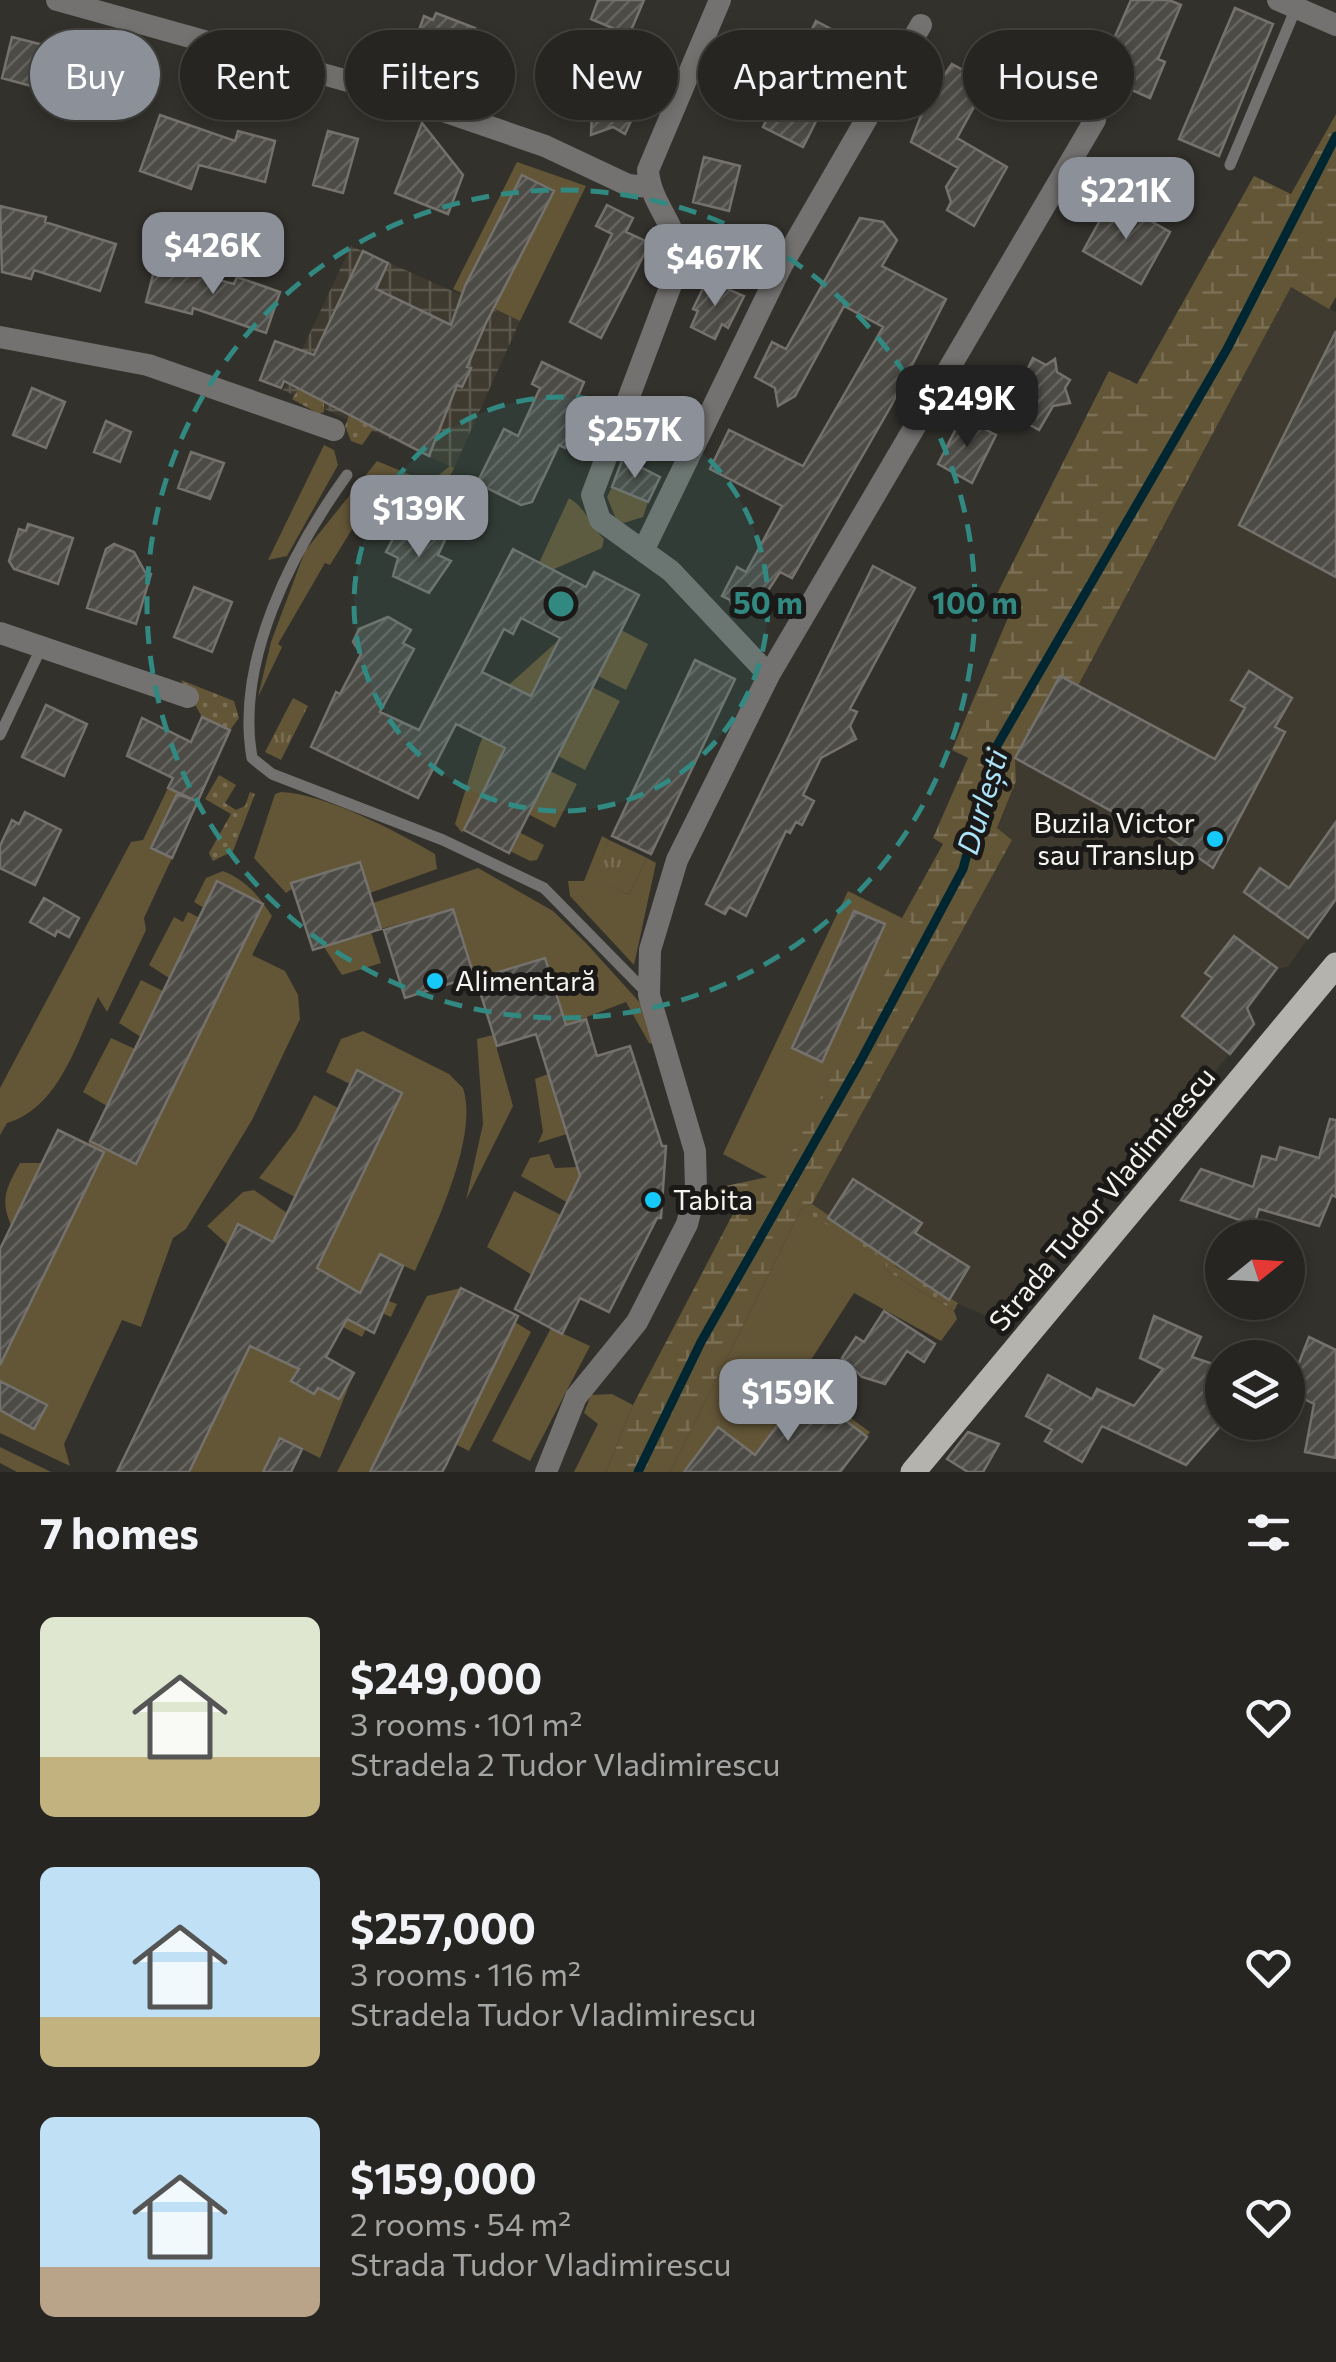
<!DOCTYPE html>
<html lang="en">
<head>
<meta charset="utf-8">
<style>
  :root { --surface:#262521; --page:#2e2d2a; --text:#f1f3f6; --muted:#a4a5a5; --line:#42423f; --accent:#8c9099 }
  body { margin:0; font-family:Commissioner,sans-serif; background:var(--page); color:var(--text); height:100vh; display:flex; flex-direction:column; font-size:38px; white-space:nowrap }
  * { box-sizing:border-box; margin:0 }
  p { font-size:32px; color:var(--muted) }
  .icon { flex:none; width:55px; height:55px; fill:none; stroke:currentColor; stroke-width:2; stroke-linecap:round; stroke-linejoin:round }
  .map { position:relative; height:1472px; overflow:hidden }
  .details { display:flex; flex-direction:column; background:var(--surface); flex:1 }
  .details>* { flex:none }
  .hud { position:absolute; left:30px; top:30px; width:1278px; height:90px; display:flex; gap:20px }
  .needle { width:65px; rotate:72deg }
  .controls { position:absolute; left:1205px; top:1220px; display:grid; gap:20px }
  .controls a { display:grid; place-items:center; width:100px; height:100px; border-radius:50%; background:var(--surface); box-shadow:0 5px 15px #0003,0 0 0 2px var(--line); font-size:50px }
  .price { position:absolute; translate:-50% -85px; padding:0 22px; border-radius:20px; background:var(--accent); color:#fff; font-size:32px; line-height:65px; filter:drop-shadow(0 2px 5px #0008) }
  .price::after { content:''; position:absolute; left:50%; top:60px; width:30px; height:22px; margin-left:-15px; background:inherit; clip-path:polygon(0 0,100% 0,50% 100%) }
  .price.selected { background:#222; color:#fff }
  ul { padding:0; list-style:none }
  li { display:flex; align-items:center; gap:30px; height:250px; padding:0 40px }
  li span { display:grid; place-items:center; flex:none; width:280px; height:200px; border-radius:15px; color:#555 }
  li>.icon { margin-inline-start:auto }
  span .icon { width:120px; height:120px; fill:#fffc; stroke-width:1 }
  li b { font-size:42px }
  h2 { display:flex; justify-content:space-between; align-items:center; height:120px; padding:0 40px; font-size:42px }
  .pill { padding:0 35px; border-radius:45px; background:var(--surface); box-shadow:0 5px 15px #0003,0 0 0 2px var(--line); font-size:35px; line-height:90px }
  .pill.selected { background:var(--accent); color:#fff }
  .map>svg:first-child { display:block }
  .built { fill:#3f3a2f }
  .industrial { fill:url(#industrial-grid) }
  .grass { fill:url(#grass-dots) }
  .wetland { fill:url(#wetland-marsh) }
  .park { fill:url(#park-tufts) }
  .garden { fill:#635637 }
  .lines { fill:none; stroke-linecap:round; stroke-linejoin:round }
  .stream { stroke:#002631; stroke-width:9 }
  .building { fill:url(#building-hatch); stroke:#75726d; stroke-width:2.5; fill-rule:evenodd }
  .service { stroke:#737270; stroke-width:11 }
  .minor { stroke:#737270; stroke-width:22 }
  .primary { stroke:#b5b3ae; stroke-width:25 }
  .ring { fill:none; stroke:#318981; stroke-width:5; stroke-dasharray:18 12 }
  .poi-dot { fill:#15cafb; stroke:#1a1917; stroke-width:4 }
  .labels { text-anchor:middle; stroke-width:10; stroke-linejoin:round; paint-order:stroke }
  .poi-label { font-size:28px; fill:#f4f3ef; stroke:#1a1917; text-anchor:start }
  .street-label { font-size:28px; fill:#f4f3ef; stroke:#1a1917 }
  .water-label { font-size:30px; font-style:italic; fill:#abe3f9; stroke:#1a1917 }
  .centre { fill:#318981; stroke:#1a1917; stroke-width:5 }
  .ring-label { font-size:30px; text-anchor:middle; font-weight:bold; fill:#318981; stroke:#1a1917; stroke-width:10; stroke-linejoin:round; paint-order:stroke }
</style>
</head>
<body>
<div class="map">
<svg width="1336" height="1472" viewBox="0 0 1336 1472">
  <defs>
    <pattern id="industrial-grid" width="8" height="8" patternUnits="userSpaceOnUse" patternTransform="scale(2.5)"><rect width="8" height="8" fill="#3f3a2f"/><path d="M0 4h8M4 0v8" fill="none" stroke="#5b574d"/></pattern>
    <pattern id="grass-dots" width="8" height="8" patternUnits="userSpaceOnUse" patternTransform="scale(2.5)"><rect width="8" height="8" fill="#635637"/><path d="M2 2h.1M6 6h.1" fill="none" stroke="#7a6f54" stroke-width="1.8" stroke-linecap="round"/></pattern>
    <pattern id="wetland-marsh" width="20" height="14" patternUnits="userSpaceOnUse" patternTransform="scale(2.5)"><rect width="20" height="14" fill="#635637"/><path d="M1 5h8M5 5V1M11 12h8M15 12V8" fill="none" stroke="#7a6f54"/></pattern>
    <pattern id="park-tufts" width="24" height="20" patternUnits="userSpaceOnUse" patternTransform="scale(2.5)"><rect width="24" height="20" fill="#635637"/><path d="M3 7l-1-3M5 7V3M7 7l1-3M15 17l-1-3M17 17v-4M19 17l1-3" fill="none" stroke="#7a6f54"/></pattern>
    <pattern id="building-hatch" width="6" height="6" patternUnits="userSpaceOnUse" patternTransform="scale(2.5)"><rect width="6" height="6" fill="#4d4b46"/><path d="M-1 1l2-2M0 6l6-6M5 7l2-2" fill="none" stroke="#676561"/></pattern>
  </defs>
  <rect width="100%" height="100%" fill="#33312c"/>
  <!-- built -->
  <path class="built" d="M1291,286L1336,312V899L1288,967L1276,969L1249,1005L1230,1054L1001,1322L949,1300L894,1265L812,1204L1012,840L997,829L1016,781L1015,758L1060,675L1079,685Z"/>
  <!-- industrial -->
  <path class="industrial" d="M351,246L520,321L454,468L283,390Z"/>
  <!-- grass -->
  <path class="grass" d="M299,388L324,400V412L319,414L292,399Z
    M350,413L376,425L362,445L351,441L345,426Z
    M181,680L234,701L239,718L230,730L202,717Z
    M219,775L236,785L225,803L236,810L245,806L250,792L255,794L233,851L213,861L209,853L231,814L205,799Z
    M812,1204L897,1262L895,1266L958,1303L954,1311L887,1271L801,1209Z"/>
  <!-- wetland -->
  <path class="wetland" d="M1336,114V297L1329,309L1291,287L1078,686L1059,676L1015,758L1016,781L997,828L1012,840L812,1204L801,1209L670,1472H606L633,1405L735,1210L714,1198L721,1187L768,1177L776,1181L911,923L902,918L943,844L933,838L968,758L952,750L1010,613L992,604L1109,371L1137,384L1254,176L1291,194Z"/>
  <!-- park -->
  <path class="park" d="M293,698L308,706L281,760L265,752Z
    M609,840L647,858L629,895L591,877Z"/>
  <!-- garden -->
  <path class="garden" d="M517,162L586,186L520,321L453,289Z
    M324,445L334,450L338,465L287,556L268,560Z
    M377,461L418,478H435L450,466L454,468L434,510L380,484L330,565L325,563L278,644L282,647L258,697L271,642L305,551Z
    M612,487L648,502L643,517L624,523L616,519L607,497Z
    M569,498C586,508 590,525 604,539L602,548L552,570L539,563Z
    M621,630L648,644L626,690L598,676Z
    M560,639L531,696L490,740L505,748L462,833L455,824L479,746L503,690Z
    M592,687L620,701L585,770L558,756Z
    M550,771L577,784L555,828L528,814Z
    M168,788L178,792L152,848L172,858L144,918L146,930L107,1012L98,997C77,1042 59,1108 7,1123L0,1135V1088L131,842L143,840Z
    M281,792C326,794 396,831 435,854L437,869L370,893L360,862L292,883L293,888L286,893L254,858L275,794Z
    M519,832L544,845L537,860L530,861L510,851Z
    M602,836L609,840L592,877L629,895L647,858L656,863L634,965L570,896L568,881H584Z
    M478,868L553,911L585,942L644,1007L654,1044L649,1043L626,1002L566,1025L545,958L476,979L453,909L381,929L373,903Z
    M223,871C247,881 258,895 272,916L252,955L285,971L298,995L300,1019L252,1120L186,1229L173,1238L141,1327L122,1320L64,1444L70,1466L0,1433V1365L104,1153L88,1144L90,1141L135,1163L263,904L218,881L204,908L194,902L206,878Z
    M848,891L912,923L776,1182L723,1154Z
    M188,912L200,918L169,978L149,965L174,917L183,922Z
    M371,932L381,963L342,975L324,947Z
    M141,980L163,991L141,1037L119,1023Z
    M363,1031L449,1074L463,1088C479,1136 435,1227 415,1271L380,1255L386,1300L397,1304L391,1317L375,1310L362,1337L343,1327L307,1354L292,1382L314,1394L318,1388L339,1399L354,1373L320,1458L280,1438L263,1472H189L296,1253L239,1225L228,1245L207,1226L243,1192L254,1190L287,1213L275,1238L320,1261L402,1093L357,1070L350,1084L326,1072L341,1039Z
    M493,1035L513,1106L466,1200L483,1124L477,1039Z
    M111,1038L135,1049L107,1106L83,1092Z
    M548,1074L567,1134L538,1143L543,1132L535,1079Z
    M314,1095L338,1108L295,1197L259,1178L296,1130Z
    M549,1154L555,1168L577,1167L580,1176L570,1204L521,1176L530,1158Z
    M20,1163H42L11,1225C0,1200 6,1188 20,1163Z
    M514,1191L563,1216L532,1275L487,1247Z
    M801,1209L885,1260L887,1271L954,1311L957,1319L941,1341L854,1293L798,1380L870,1432L840,1472H670Z
    M461,1288L371,1472H337L427,1296Z
    M515,1322L531,1332L469,1451L455,1444Z
    M551,1328L590,1346L530,1461L492,1441Z
    M612,1394L633,1405L606,1472H574L598,1424L584,1413L591,1395Z
    M0,1447L51,1472H17L0,1463Z"/>
  <g class="lines">
    <!-- stream -->
    <path class="stream" d="M638,1472L701,1342L860,1062L963,869L995,749L1227,349L1336,136"/>
  </g>
  <!-- building -->
  <path class="building" d="M598,0H644L629,35L591,19Z
    M1131,0H1169L1181,5L1158,59L1165,62L1150,98L1098,75Z
    M1235,8L1273,24L1219,156L1179,139Z
    M436,13L475,28L460,69L419,57L425,39L417,36L424,16L433,20Z
    M816,21L856,42L803,147L763,127Z
    M585,34L595,74L610,81L604,97L651,77L625,134L613,127L591,135L592,109L545,91L559,51L575,57Z
    M12,37L126,66L115,109L2,78Z
    M952,64L987,83L957,138L1007,167L974,226L947,210L951,202L946,187L958,168L911,142L927,100Z
    M160,115L235,141L238,131L275,141L265,182L199,165L191,189L140,171Z
    M422,123L463,175L448,214L395,193Z
    M328,131L358,139L343,193L313,185Z
    M704,157L740,166L729,211L693,202Z
    M522,175L554,191L486,323L467,367L471,368L462,387L457,385L429,456L284,381L281,388L260,380L275,341L314,355L363,251L388,263L376,289L451,325L465,286Z
    M1112,199L1170,232L1141,284L1083,251Z
    M607,205L633,218L626,232L650,243L601,338L570,322L612,234L596,226Z
    M0,206L46,217L45,222L116,244L100,291L34,270L31,279L2,272Z
    M860,218L883,222L897,240L882,266L946,299L891,406L792,578L780,572L754,612L740,605L733,610L730,600L722,596L737,567L746,572L782,506L710,469L729,430L803,466L883,327L844,306L795,396L778,406L775,388L755,377L772,342L786,349Z
    M156,263L234,284L237,277L280,292L266,333L193,308L192,314L146,302Z
    M707,280L744,296L728,328L722,324L715,339L691,327L698,311L693,309Z
    M1336,331V577L1239,525Z
    M1033,358L1046,365L1055,359L1057,372L1070,380L1065,388L1070,403L1053,406L1039,430L999,407L1018,372L1027,370Z
    M542,362L584,382L567,422L575,425L565,448L559,445L532,502L521,505L477,483L504,429L518,436L540,388L532,384Z
    M32,388L65,402L46,448L13,435Z
    M962,417L996,435L972,483L938,464Z
    M106,421L131,432L120,462L94,452Z
    M191,452L224,463L210,499L178,488Z
    M623,458L660,477L648,502L612,487Z
    M28,524L73,538L58,584L14,569L9,561L19,529L26,531Z
    M421,529L445,540L438,555L451,561L429,593L393,576L398,558L386,552L395,535L415,542Z
    M114,544L134,552L145,572L151,574L136,624L87,608L106,549Z
    M513,549L586,587L594,572L639,595L509,853L464,830L505,748L456,724L418,798L311,747L336,692L340,694L361,654L353,642L359,629L388,617L411,630L403,643L414,649L380,712L419,730ZM521,618L560,638L531,696L482,672L504,629L513,634Z
    M873,566L915,588L850,709L857,712L850,726L856,739L821,758L803,795L814,801L802,825L796,822L790,833L786,831L746,916L729,907L725,914L706,904Z
    M194,587L232,602L212,652L174,637Z
    M695,660L735,679L651,854L612,836Z
    M1249,671L1292,698L1275,727L1285,732L1213,868L1140,817L1135,824L1015,758L1060,676L1215,759L1245,708L1231,700Z
    M46,705L87,724L64,776L22,757Z
    M202,717L230,730L172,858L151,848L177,794L194,800L168,788L173,778L127,756L142,718L191,742Z
    M25,812L61,830L35,885L0,868V846L12,820L19,824Z
    M1336,822V899L1308,938L1244,892L1260,868L1289,888Z
    M360,862L381,929L313,950L291,883Z
    M217,881L263,904L136,1164L90,1141Z
    M44,898L79,918L69,937L57,931L55,936L30,922Z
    M453,909L474,976L405,998L384,930Z
    M854,911L885,924L822,1062L792,1048Z
    M1234,936L1277,968L1247,1008L1254,1024L1230,1054L1182,1016L1212,978L1205,973Z
    M545,958L566,1025L586,1019L597,1056L630,1046L662,1146H666L661,1218H657L609,1312L580,1298L562,1334L515,1309L580,1176L536,1034L497,1046L476,979Z
    M357,1070L402,1093L317,1268L360,1293L380,1254L403,1266L374,1333L347,1319L326,1357L354,1373L339,1399L318,1388L314,1394L291,1381L299,1369L250,1346L189,1472H117L238,1224L273,1242Z
    M1330,1119L1336,1120V1197L1332,1195L1319,1226L1259,1209L1254,1225L1181,1200L1201,1169L1253,1187L1262,1156L1276,1160L1280,1147L1319,1158Z
    M58,1130L104,1152L0,1365V1249Z
    M853,1179L922,1223L915,1233L969,1267L949,1300L828,1218Z
    M461,1288L518,1316L446,1465L442,1472H370Z
    M884,1311L935,1344L924,1362L907,1351L885,1384L862,1377L842,1358L856,1337L864,1342Z
    M1154,1316L1201,1337L1192,1357L1222,1367V1424L1186,1465L1102,1426L1082,1462L1045,1441L1052,1430L1026,1416L1048,1375L1092,1399L1097,1389L1134,1406L1163,1369L1140,1358Z
    M1309,1337L1336,1350V1458L1305,1452L1314,1404L1288,1391Z
    M0,1381L47,1405L34,1429L0,1410Z
    M805,1389L867,1437L840,1472H684L718,1427L755,1455Z
    M968,1432L999,1444L983,1472H968L947,1459Z
    M280,1438L302,1449L291,1472H263Z"/>
  <g class="lines">
    <!-- service -->
    <path class="service" d="M1230,165L1296,8
      M347,475C292,551 235,661 252,758L272,774L443,840L544,888L646,992
      M0,735L42,646"/>
    <!-- minor -->
    <path class="minor" d="M57,0L391,93L545,146L628,185L649,187
      M720,0L648,170C650,204 677,223 680,261L592,495L600,520L671,571L769,675
      M1278,0L1336,25
      M0,337L148,365L334,430
      M644,549L782,265L921,25
      M0,633L188,697
      M546,1472L576,1397L637,1322L687,1224L696,1189L695,1151L649,995L650,950L677,860L769,675L1095,120"/>
    <!-- primary -->
    <path class="primary" d="M913,1472L1336,965"/>
  </g>
  <!-- distance rings -->
  <circle cx="561" cy="604" r="207" fill="#318981" fill-opacity=".12"/>
  <g class="ring">
    <circle cx="561" cy="604" r="207"/>
    <circle cx="561" cy="604" r="414"/>
  </g>
  <!-- markers -->
  <g class="poi-dot">
    <circle cx="1215" cy="839" r="10"/>
    <circle cx="435" cy="981" r="10"/>
    <circle cx="653" cy="1200" r="10"/>
  </g>
  <g class="labels">
    <!-- poi labels -->
    <g class="poi-label">
      <text x="1195" y="833" text-anchor="end">Buzila Victor<tspan x="1195" dy="32">sau Translup</tspan></text>
      <text x="455" y="991">Alimentară</text>
      <text x="673" y="1210">Tabita</text>
    </g>
    <!-- street labels -->
    <g class="street-label">
      <text transform="translate(1102 1199) rotate(-50)" y="10">Strada Tudor Vladimirescu</text>
    </g>
    <!-- water labels -->
    <g class="water-label">
      <text transform="translate(983 802) rotate(-73)" y="10">Durlești</text>
    </g>
  </g>
  <circle cx="561" cy="604" r="15" class="centre"/>
  <g class="ring-label">
    <text x="768" y="614">50 m</text>
    <text x="975" y="614">100 m</text>
  </g>
</svg>
<div class="controls">
<a><svg class="needle" viewBox="-14 -14 28 28"><path d="M0-13l5 13h-10z" fill="#e53935"/><path d="M0 13l5-13h-10z" fill="#a4a5a5"/></svg></a>
<a><svg class="icon" aria-label="layers" viewBox="0 0 24 24"><path d="M12 4l9 5-9 5-9-5zM3 14l9 5 9-5"/></svg></a>
</div>
<b class="price" style="left:1126px;top:242px">$221K</b>
<b class="price" style="left:213px;top:297px">$426K</b>
<b class="price" style="left:715px;top:309px">$467K</b>
<b class="price selected" style="left:967px;top:450px">$249K</b>
<b class="price" style="left:635px;top:481px">$257K</b>
<b class="price" style="left:419px;top:560px">$139K</b>
<b class="price" style="left:788px;top:1444px">$159K</b>
<div class="hud">
<a class="pill selected">Buy</a>
<a class="pill">Rent</a>
<a class="pill">Filters</a>
<a class="pill">New</a>
<a class="pill">Apartment</a>
<a class="pill">House</a>
</div>
</div>
<section class="details">
<h2>7 homes<svg class="icon" aria-label="filters" viewBox="0 0 24 24"><path d="M4 7h16M4 17h16"/><circle cx="9" cy="7" r="2"/><circle cx="15" cy="17" r="2"/></svg></h2>
<ul>
<li><span style="background:linear-gradient(#dfe7d0 70%,#c2b280 0)"><svg class="icon" aria-label="home" viewBox="0 0 24 24"><path d="M3 11l9-7 9 7M6 9v11h12V9"/></svg></span><div><b>$249,000</b><p>3 rooms · 101 m²</p><p>Stradela 2 Tudor Vladimirescu</p></div><svg class="icon" aria-label="heart" viewBox="0 0 24 24"><path d="M12 20l-8-8c-3-5 5-10 8-4 3-6 11-1 8 4z"/></svg></li>
<li><span style="background:linear-gradient(#bfe0f5 75%,#c2b280 0)"><svg class="icon" aria-label="home" viewBox="0 0 24 24"><path d="M3 11l9-7 9 7M6 9v11h12V9"/></svg></span><div><b>$257,000</b><p>3 rooms · 116 m²</p><p>Stradela Tudor Vladimirescu</p></div><svg class="icon" aria-label="heart" viewBox="0 0 24 24"><path d="M12 20l-8-8c-3-5 5-10 8-4 3-6 11-1 8 4z"/></svg></li>
<li><span style="background:linear-gradient(#bfe0f5 75%,#b9a48a 0)"><svg class="icon" aria-label="home" viewBox="0 0 24 24"><path d="M3 11l9-7 9 7M6 9v11h12V9"/></svg></span><div><b>$159,000</b><p>2 rooms · 54 m²</p><p>Strada Tudor Vladimirescu</p></div><svg class="icon" aria-label="heart" viewBox="0 0 24 24"><path d="M12 20l-8-8c-3-5 5-10 8-4 3-6 11-1 8 4z"/></svg></li>
</ul>
</section>
</body>
</html>
